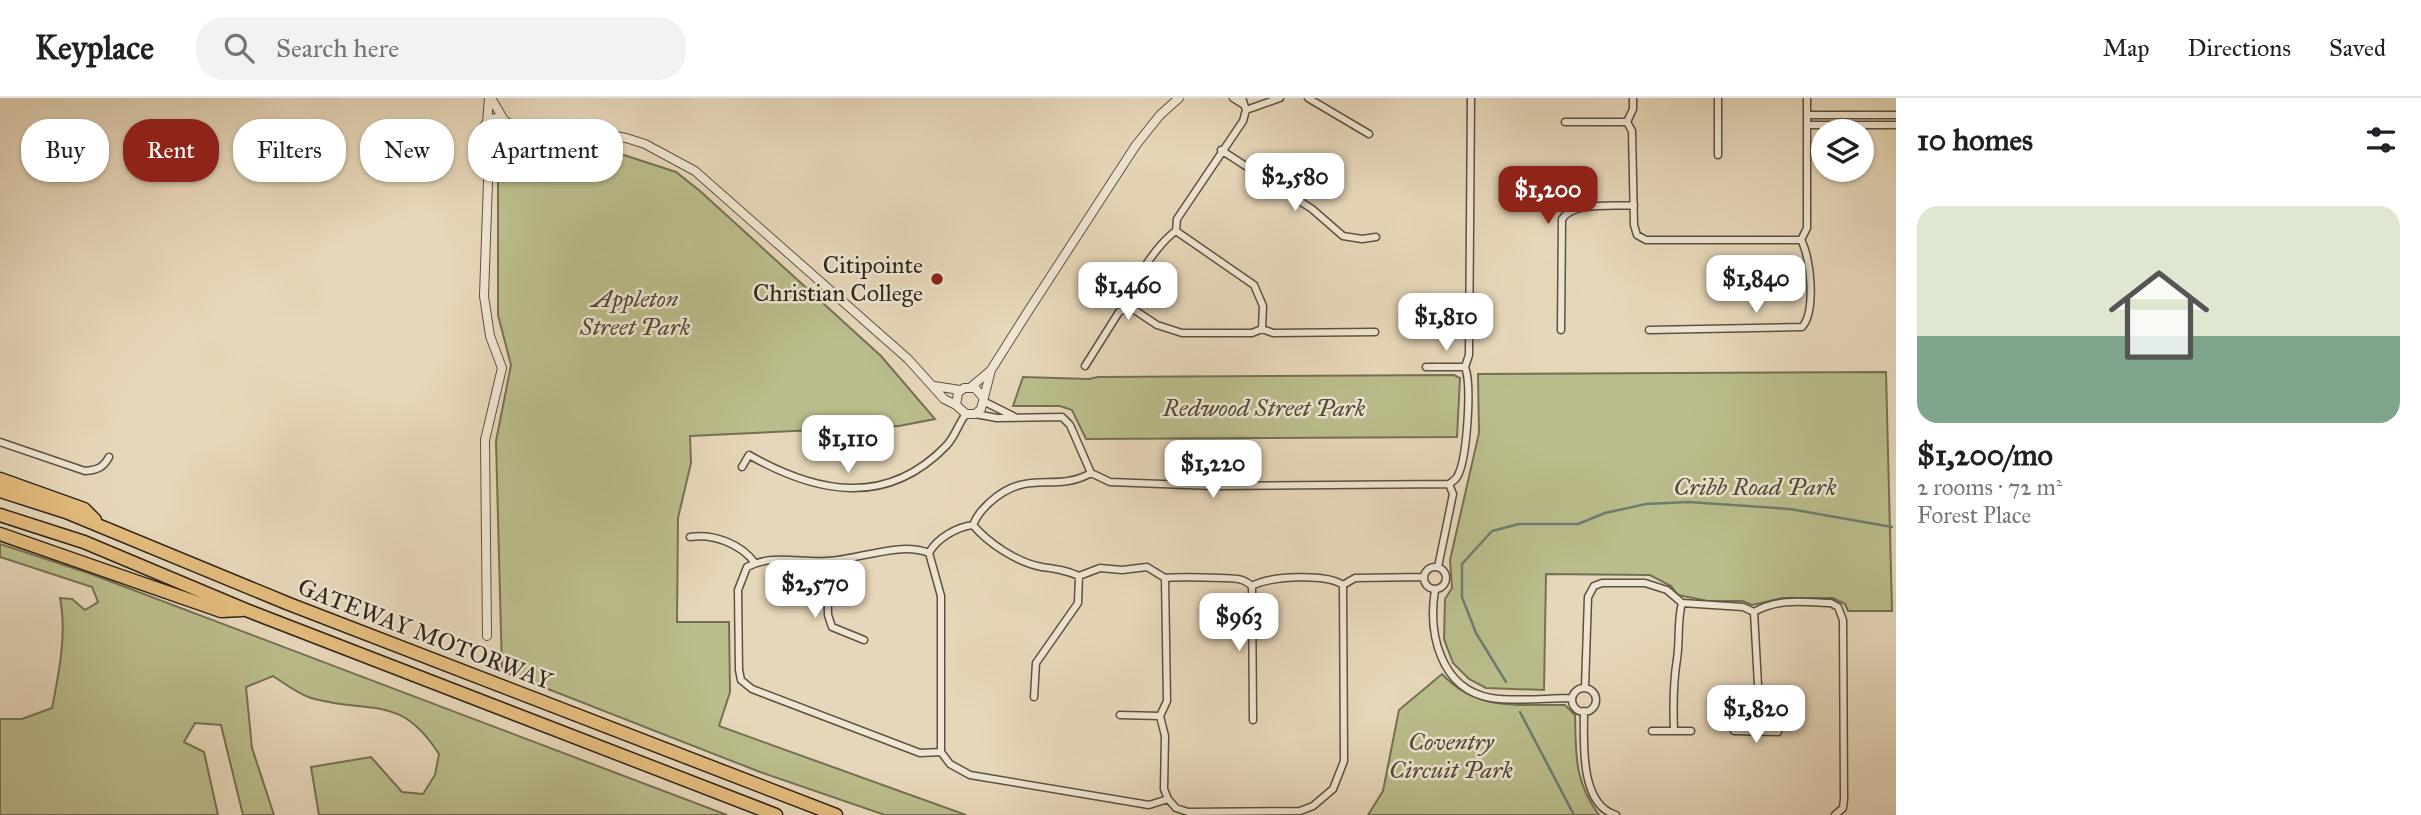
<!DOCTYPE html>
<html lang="en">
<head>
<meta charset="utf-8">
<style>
  :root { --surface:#fff; --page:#f2f2f2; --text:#202124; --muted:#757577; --line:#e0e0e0; --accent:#8f2418 }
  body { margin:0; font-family:"IM FELL Great Primer",serif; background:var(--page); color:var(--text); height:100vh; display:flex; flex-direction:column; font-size:26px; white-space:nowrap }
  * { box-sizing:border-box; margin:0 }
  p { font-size:23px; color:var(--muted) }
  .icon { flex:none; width:38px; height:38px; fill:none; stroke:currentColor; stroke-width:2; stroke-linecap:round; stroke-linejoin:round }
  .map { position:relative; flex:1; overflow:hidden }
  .side { display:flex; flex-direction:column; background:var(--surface); width:525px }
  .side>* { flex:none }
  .top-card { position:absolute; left:21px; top:21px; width:665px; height:63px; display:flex; gap:14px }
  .tools { position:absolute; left:1811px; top:21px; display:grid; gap:14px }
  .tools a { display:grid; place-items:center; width:63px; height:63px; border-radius:50%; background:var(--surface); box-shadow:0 2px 5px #0004; font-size:35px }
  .price { position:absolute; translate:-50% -60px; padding:0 16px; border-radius:14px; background:#fff; color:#222; font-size:23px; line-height:46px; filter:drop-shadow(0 2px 4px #0008) }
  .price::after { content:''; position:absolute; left:50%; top:42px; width:21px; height:16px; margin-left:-10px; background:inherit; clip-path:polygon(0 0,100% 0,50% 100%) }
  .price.current { background:var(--accent); color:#fff }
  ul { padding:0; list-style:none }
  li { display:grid; align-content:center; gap:14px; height:371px; padding:0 21px }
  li+li { border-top:2px solid var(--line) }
  li span { display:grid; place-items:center; height:217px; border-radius:21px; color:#555 }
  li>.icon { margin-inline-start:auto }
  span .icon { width:126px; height:126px; fill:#fffc; stroke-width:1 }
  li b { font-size:30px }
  h2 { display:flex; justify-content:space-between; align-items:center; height:84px; padding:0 21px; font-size:30px }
  .chip { padding:0 24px; border-radius:28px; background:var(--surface); box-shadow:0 2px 5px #0004; font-size:24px; line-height:63px }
  .chip.current { background:var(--accent); color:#fff }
  header { display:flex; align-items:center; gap:42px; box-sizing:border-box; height:98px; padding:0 35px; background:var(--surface); border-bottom:2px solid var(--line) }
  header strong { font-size:33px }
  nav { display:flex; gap:38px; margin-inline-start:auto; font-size:24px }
  .search { width:490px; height:63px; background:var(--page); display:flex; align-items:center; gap:18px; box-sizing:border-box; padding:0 24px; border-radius:28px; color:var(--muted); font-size:26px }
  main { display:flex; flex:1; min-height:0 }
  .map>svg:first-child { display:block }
  .green { fill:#bbbd8c; stroke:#747153; stroke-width:2 }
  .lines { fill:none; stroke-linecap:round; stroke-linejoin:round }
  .stream { stroke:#6e7e70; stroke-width:2.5 }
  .minor-casing { stroke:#5c5242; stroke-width:9 }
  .tertiary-casing { stroke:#5c5242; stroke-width:10 }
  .motorway-casing { stroke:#2e251a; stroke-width:15 }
  .minor { stroke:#efe5d2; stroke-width:6 }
  .tertiary { stroke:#efe5d2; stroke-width:8 }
  .motorway { stroke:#e4bc7d; stroke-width:12 }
  .poi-dot { fill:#8f2418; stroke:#efe5d2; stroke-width:2.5 }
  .labels { text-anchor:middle; stroke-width:5; stroke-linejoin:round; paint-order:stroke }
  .poi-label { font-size:24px; fill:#2e251a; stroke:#efe5d2; text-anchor:end }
  .park-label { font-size:24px; font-style:italic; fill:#514b36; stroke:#efe5d2 }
  .street-label { font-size:24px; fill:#2e251a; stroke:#efe5d2 }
</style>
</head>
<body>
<header>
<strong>Keyplace</strong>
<div class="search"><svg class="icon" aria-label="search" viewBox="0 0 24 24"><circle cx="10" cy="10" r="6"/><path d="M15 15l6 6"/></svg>Search here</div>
<nav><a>Map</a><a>Directions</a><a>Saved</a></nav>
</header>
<main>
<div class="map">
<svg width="1896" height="717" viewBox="0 0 1896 717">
  <rect width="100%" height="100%" fill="#e7d7ba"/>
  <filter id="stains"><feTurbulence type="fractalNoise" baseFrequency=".00286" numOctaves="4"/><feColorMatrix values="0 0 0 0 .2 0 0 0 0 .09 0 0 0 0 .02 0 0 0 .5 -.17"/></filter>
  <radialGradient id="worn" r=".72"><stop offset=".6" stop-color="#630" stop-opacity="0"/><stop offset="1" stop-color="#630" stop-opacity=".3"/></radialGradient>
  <!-- green -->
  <path class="green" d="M593,47L676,74L700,93L881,258L935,321L899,328L690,338L691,365L678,420L677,524H729L730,594L719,628L966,717H885L760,674L502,573L496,343L511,267L498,217V75L513,52L530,48Z
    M1886,274L1892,513H1848L1845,506L1833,500H1782L1752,507L1743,503H1708L1678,497L1671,488L1650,477L1546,476L1544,592L1486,590L1469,581L1453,565L1444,541L1445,501L1452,490L1450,462L1479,335L1478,276Z
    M1454,277L1460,280L1457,339L1086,341L1072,312L1060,308H1013L1023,279L1089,281L1098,279Z
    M0,446L91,476L727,717H319L311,669L371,659L402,694L423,696L435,677L439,656C399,594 370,617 311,600C298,596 284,585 273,578L246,589L252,650L274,717H243L221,627L195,625L184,644L204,654L218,717H0V621H22L52,610C59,575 67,535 60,500L72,501L85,512L98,504L92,489L0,459Z
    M1442,576C1478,614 1517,606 1565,607L1575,617C1576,657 1574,683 1599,717H1368L1383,693L1399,612Z"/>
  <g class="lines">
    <!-- stream -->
    <path class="stream" d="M1506,584L1476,535L1462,499V466L1492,433L1519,426H1578L1605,415L1646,406L1689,404L1790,411L1892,429
      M1520,614L1574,717"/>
    <defs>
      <path id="minor" d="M1233,0L1244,7
        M1242,0L1246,12L1243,23L1177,121L1176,133C1160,143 1125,191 1130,209L1157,227L1182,235H1252L1262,231L1273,235L1375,234
        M1308,0L1369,36
        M1633,0V11L1627,24L1632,33L1634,127L1637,137L1646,142H1801L1807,130V0
        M1718,0V57
        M1246,12L1280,0
        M1807,17H1896
        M1565,24H1627
        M1807,27H1896
        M1221,52L1312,111L1343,138L1362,141L1376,139
        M1176,133L1254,187L1263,208L1262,231
        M1561,232L1562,121C1574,103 1614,109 1634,107
        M1649,232L1802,229C1816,214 1811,159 1801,142
        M1085,268L1119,214L1130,209
        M1426,269H1465
        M983,303L1013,318
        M975,316L997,320L1062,319L1070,327L1091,375L1110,384L1213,388L1449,386
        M0,344L85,373C97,372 103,370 109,359
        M742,369L749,357C816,395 886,410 946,348C955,339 958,326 966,316
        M1091,375C1054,396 1028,369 989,405C982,412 977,417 973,427C957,429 937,440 929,455L941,498V654L950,666L970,677L1149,707L1168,701L1176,710L1188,714L1300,713L1313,708L1333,691L1344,663L1343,487
        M973,427C988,445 1018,465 1042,469C1056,471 1065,472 1079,478L1100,470L1122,472L1147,469L1165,480C1172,479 1236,479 1242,482C1246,483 1249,486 1252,488C1269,478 1326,475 1343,487L1355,480L1424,479
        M690,439C713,435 741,446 755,465
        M929,455C899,443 859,462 827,463C801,465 771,456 747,469L738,492L739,572L741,582L752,591L920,655L941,654
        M827,463L828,517L832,529L864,542
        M1424 480a11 11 0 1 1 22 0a11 11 0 1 1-22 0Z
        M1438,469L1453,396L1449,386C1452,384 1455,382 1457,379C1467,363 1472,287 1465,269L1469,257L1471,0
        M1165,480L1167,603L1160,618L1165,638L1164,691L1168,701
        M1252,488L1253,622
        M1435,492C1428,535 1440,591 1491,600C1517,604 1546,600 1572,600
        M1754,514L1758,587L1757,633
        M1585,590L1588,499L1594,488L1602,485H1645L1667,492L1682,505L1743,509L1754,514C1779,500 1803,504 1831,505L1838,509L1843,522L1844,701L1843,710L1835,717
        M1572 602a12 12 0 1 1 24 0a12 12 0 1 1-24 0Z
        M1034,599L1036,565L1078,505L1079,478
        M1584,613C1584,642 1579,707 1616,717
        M1120,617L1160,618
        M1652,633H1691
        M1674,633C1673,608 1673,585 1677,561C1680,542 1677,523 1682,505
        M1734,633L1778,634"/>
      <path id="tertiary" d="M491,0L504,22
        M483 34a14 14 0 1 1 28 0a14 14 0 1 1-28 0Z
        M487,25L489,0
        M508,25L529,31L590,33L626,40L645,46L695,73L908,261L944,301L956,307
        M486,43L489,70
        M934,288L960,292
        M971,289L990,273
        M982,298L975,290H964L958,295L956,307L966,316H975L981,311L991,272L1027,215L1136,47L1160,17L1179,0
        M487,538L485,342L502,270L490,238L484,198L488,83L502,47"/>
      <path id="motorway" d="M0,381L84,411L95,422
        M0,393L66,414L289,506L836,717
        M0,417L84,444L246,512L776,717
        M0,436L221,513L242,512"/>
    </defs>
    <!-- minor casing -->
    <use href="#minor" class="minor-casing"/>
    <!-- tertiary casing -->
    <use href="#tertiary" class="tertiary-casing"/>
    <!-- motorway casing -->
    <use href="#motorway" class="motorway-casing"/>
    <!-- minor -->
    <use href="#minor" class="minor"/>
    <!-- tertiary -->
    <use href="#tertiary" class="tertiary"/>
    <!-- motorway -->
    <use href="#motorway" class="motorway"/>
  </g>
  <!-- markers -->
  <circle class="poi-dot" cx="937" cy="181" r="7"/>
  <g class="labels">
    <!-- poi labels -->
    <g class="poi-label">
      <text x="923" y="175">Citipointe<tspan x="923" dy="28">Christian College</tspan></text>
    </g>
    <!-- park labels -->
    <g class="park-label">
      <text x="635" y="209">Appleton<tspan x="635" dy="28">Street Park</tspan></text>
      <text x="1264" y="318">Redwood Street Park</text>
      <text x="1755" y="397">Cribb Road Park</text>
      <text x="1451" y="652">Coventry<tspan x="1451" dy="28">Circuit Park</tspan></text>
    </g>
    <!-- street labels -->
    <g class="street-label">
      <text transform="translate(425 536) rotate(21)" y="8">GATEWAY MOTORWAY</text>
    </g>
  </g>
  <rect width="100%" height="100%" filter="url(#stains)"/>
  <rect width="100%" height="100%" fill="url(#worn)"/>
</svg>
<div class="tools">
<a><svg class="icon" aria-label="layers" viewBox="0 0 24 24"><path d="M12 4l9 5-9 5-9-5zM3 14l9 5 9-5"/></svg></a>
</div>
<b class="price" style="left:1295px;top:115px">$2,580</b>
<b class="price current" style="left:1548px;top:128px">$1,200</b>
<b class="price" style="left:1756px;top:217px">$1,840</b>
<b class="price" style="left:1128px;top:224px">$1,460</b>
<b class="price" style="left:1446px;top:255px">$1,810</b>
<b class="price" style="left:848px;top:377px">$1,110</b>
<b class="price" style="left:1213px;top:402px">$1,220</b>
<b class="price" style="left:815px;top:522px">$2,570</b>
<b class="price" style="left:1239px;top:555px">$963</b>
<b class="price" style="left:1756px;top:647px">$1,820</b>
<div class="top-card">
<a class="chip">Buy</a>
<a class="chip current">Rent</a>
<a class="chip">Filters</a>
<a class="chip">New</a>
<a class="chip">Apartment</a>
</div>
</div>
<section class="side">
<h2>10 homes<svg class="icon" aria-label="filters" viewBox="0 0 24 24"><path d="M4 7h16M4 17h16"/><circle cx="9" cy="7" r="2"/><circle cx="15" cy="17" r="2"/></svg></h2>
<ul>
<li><span style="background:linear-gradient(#dfe7d0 60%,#7fa58c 0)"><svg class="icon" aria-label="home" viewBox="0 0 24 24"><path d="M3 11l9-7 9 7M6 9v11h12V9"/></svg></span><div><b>$1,200/mo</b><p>2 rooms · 72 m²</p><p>Forest Place</p></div></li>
</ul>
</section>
</main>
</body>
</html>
